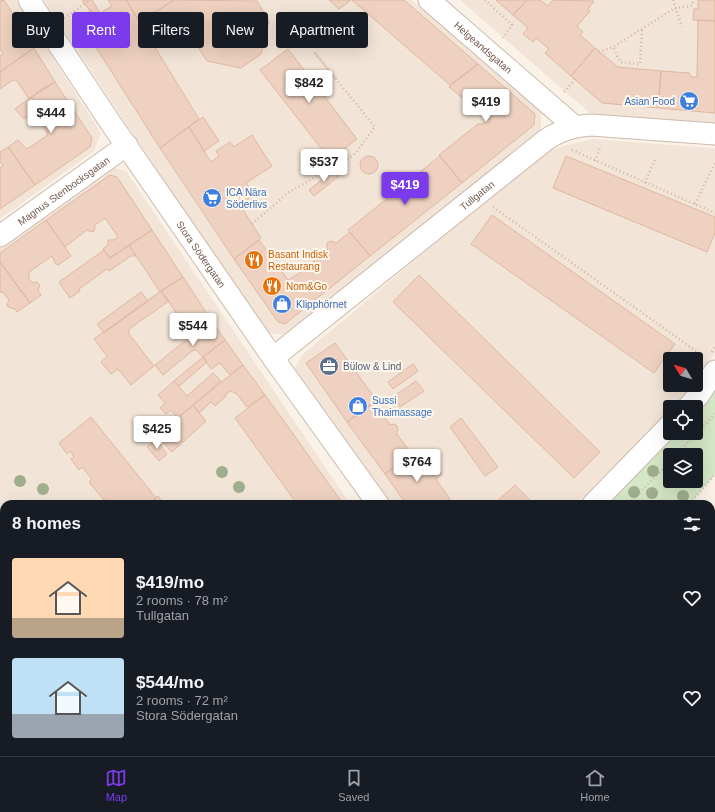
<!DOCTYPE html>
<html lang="en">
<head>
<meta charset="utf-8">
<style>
  :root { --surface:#171b24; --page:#242831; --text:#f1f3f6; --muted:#9ea1a6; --line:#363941; --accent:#7c3aed }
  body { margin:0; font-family:Arial,sans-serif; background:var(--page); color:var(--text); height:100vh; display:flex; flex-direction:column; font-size:15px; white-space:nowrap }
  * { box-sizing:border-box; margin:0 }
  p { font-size:13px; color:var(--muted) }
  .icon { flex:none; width:22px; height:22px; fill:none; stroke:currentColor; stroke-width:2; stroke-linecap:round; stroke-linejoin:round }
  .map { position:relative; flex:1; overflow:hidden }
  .sheet { position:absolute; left:0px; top:500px; width:715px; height:256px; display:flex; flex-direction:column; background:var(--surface); border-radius:12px 12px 0 0; box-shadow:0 4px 16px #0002 }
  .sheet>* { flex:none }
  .hud { position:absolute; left:12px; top:12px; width:400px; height:36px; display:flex; gap:8px }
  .needle { width:26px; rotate:308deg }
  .tools { position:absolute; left:663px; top:352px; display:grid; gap:8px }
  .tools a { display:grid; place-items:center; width:40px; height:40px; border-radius:4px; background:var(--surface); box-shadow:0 4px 16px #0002; font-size:20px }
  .price { position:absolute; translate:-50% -34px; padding:0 9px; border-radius:4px; background:#fff; color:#222; font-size:13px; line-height:26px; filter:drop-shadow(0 1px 2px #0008) }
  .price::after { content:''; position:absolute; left:50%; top:24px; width:12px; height:9px; margin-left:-6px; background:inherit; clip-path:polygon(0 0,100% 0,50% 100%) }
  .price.active { background:var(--accent); color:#fff }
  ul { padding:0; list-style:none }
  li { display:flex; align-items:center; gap:12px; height:100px; padding:0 12px }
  li span { display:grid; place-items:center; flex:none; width:112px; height:80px; border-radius:4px; color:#555 }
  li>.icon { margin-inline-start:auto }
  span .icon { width:48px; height:48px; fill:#fffc; stroke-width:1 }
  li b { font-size:17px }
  h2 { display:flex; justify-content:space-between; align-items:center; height:48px; padding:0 12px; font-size:17px }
  .pill { padding:0 14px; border-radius:4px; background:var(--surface); box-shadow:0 4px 16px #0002; font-size:14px; line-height:36px }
  .pill.active { background:var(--accent); color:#fff }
  .dock { display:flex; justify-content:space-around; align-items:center; height:56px; border-top:1px solid var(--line); background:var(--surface); font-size:11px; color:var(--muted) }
  .dock a { display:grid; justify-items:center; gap:2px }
  .dock .active { color:var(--accent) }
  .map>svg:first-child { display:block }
  .residential { fill:#f2e4d6 }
  .green { fill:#d4e7c6; fill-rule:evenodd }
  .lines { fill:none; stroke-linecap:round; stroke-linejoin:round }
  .stream { stroke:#a4cdd4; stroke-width:6 }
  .building { fill:#eed1c0; stroke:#dfb8a2 }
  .minor-casing { stroke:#ccbaae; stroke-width:23 }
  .path { stroke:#d3b5a3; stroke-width:2.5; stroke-dasharray:1 3; stroke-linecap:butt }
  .minor { stroke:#fff; stroke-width:21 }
  .tree { fill:#a0ae8e }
  .labels { text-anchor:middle; stroke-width:4; stroke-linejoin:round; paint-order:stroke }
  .street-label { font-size:10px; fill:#72594d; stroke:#fef7ed }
  .shop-label { font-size:10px; fill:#366cbe; stroke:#fef7ed; text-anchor:start }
  .food-label { font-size:10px; fill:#c56008; stroke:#fef7ed; text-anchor:start }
  .service-label { font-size:10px; fill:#4e5e75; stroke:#fef7ed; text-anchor:start }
</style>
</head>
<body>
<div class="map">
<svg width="715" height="756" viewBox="0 0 715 756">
  <rect width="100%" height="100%" fill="#fbf2e7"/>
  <!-- residential -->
  <path class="residential" d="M0,0H16L101,133L94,151L0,219Z
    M44,0H412L541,112V131L290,336L265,332Z
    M460,0H715V125L591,114Z
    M591,139L713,148L715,150V352L696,383V359H670V385H695L694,386L674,407H670V411L576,504H389L292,374L302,355L545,151Z
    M107,166L126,171L350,504H4V549L0,548V246Z"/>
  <!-- green -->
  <path class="green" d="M715,371V474L690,504H593L670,433H696V407ZM670,455H696V481H670Z
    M0,579L4,580V752H317L321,756H0Z
    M347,752H489L492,756H339Z
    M502,752H537L541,756H505Z"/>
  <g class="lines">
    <!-- stream -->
    <path class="stream" d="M0,675L4,677"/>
  </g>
  <!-- building -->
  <path class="building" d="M4,0L34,48L0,72V56L3,54L0,49V1Z
    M82,0H92L100,13L95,17Z
    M108,0H126L199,119L160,148L78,19L91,10L95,17L100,13L112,6Z
    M126,0H174L140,22Z
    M174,0L257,1L269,21L261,54L241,68L207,61L194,41L196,29L144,19Z
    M329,0H351L339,9Z
    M352,0H404L478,64L450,85Z
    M496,0H527L513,15Z
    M527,0H540L548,6L553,0L594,1L588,9L590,11L577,26L583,32L580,35L595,48L571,76L545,53L549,49L536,38L533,42L523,34L528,28L513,15Z
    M698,0H715V21L693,20L694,9H698Z
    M698,20L715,21V113L658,108L661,71L689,73L691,77H697Z
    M34,48L55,82L29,99L17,81L13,80L0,89V72Z
    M595,48L618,67L661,71L658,108L602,103L571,76Z
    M288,49L357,139L330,160L260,70Z
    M478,64L535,114L534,125L462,183L439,155L478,124H482L492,117L485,110L479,111L449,87Z
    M55,82L92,138L90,147L35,185L8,147L18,140L27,149L48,135L34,112L24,119L15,109L42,89Z
    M203,117L219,141L204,151L189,127Z
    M189,127L211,162L219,156L216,151L230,142L234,147L252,135L272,166L246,183L254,195L240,205L261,238L234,259L160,148Z
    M8,147L35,185L0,209V168L3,165L0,162V152Z
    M360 165a9 9 0 1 1 18 0a9 9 0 1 1-18 0Z
    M440,156L462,183L370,256L348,230Z
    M566,156L715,217V233L707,252L553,188Z
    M334,170L339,176L314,196L309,190Z
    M110,175L117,177L152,230L110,258L103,249L108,245V240H114L118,237L105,218L95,225L94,231L91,232L87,230L65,247L46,220Z
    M492,215L675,344L654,373L471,244Z
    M46,220L71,256L58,265L55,263L52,256L29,272V279L33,283L37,282L40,285L38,291L41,295L30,303L0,262V253Z
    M152,230L183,277L160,292L129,245Z
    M350,232L370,256L285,324L278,322L234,259L259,240L288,280L298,274L327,250V243L331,241L336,243Z
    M129,245L136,256H131L109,271L107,269L79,289L80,291L70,298L59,282L104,250L110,258Z
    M0,262L30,303L17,312L15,309L8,307L7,304L9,300L3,292H0Z
    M419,275L600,452L574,478L393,302Z
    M183,277L211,320L192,335L161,291Z
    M161,291L169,301L129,329V334L154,366L131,385L118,369L111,374L101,362L107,356L94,339Z
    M141,292L148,301L104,333L97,324Z
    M211,320L225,340L203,357L196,350L192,351L163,375L155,365Z
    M225,340L243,365L230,375L220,363L211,369L203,357Z
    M335,343L377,401L347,422L306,363Z
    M203,357L207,362L179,386L174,381Z
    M413,364L418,371L393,389L388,382Z
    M243,365L265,395L247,407L237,394L231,391L225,394L226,396L215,406L211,402L199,413L193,405Z
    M213,373L221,381L178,418L171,410L166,414L160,408L165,403L158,395L174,381L187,396Z
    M416,381L424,391L400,407L393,397Z
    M265,395L286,424L343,504H297L235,418Z
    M374,402L390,425L394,424L397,426L398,430L396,433L412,454L385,474L347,422Z
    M193,405L206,421L172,452L157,435Z
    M91,417L156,498L148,504H112L107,498L104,500L89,482L92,479L82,467L79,470L71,459L74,457L70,451L67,454L59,443Z
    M461,418L498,467L485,476L450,427Z
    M156,440L167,454L159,461L147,447Z
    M415,452L430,472L438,467L442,474L436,479L451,501L447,504H406L385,474Z
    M515,485L534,504H494Z
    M158,496L164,504H148L156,498Z
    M394,752H468L472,756H389Z"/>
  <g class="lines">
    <defs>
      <g id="minor">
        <path id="s1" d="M29,0L110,122L273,358L378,504"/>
        <path id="s2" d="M429,0L574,126"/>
        <path id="s3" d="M0,236L127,145"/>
        <path id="s4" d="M273,358L547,139C562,130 574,126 591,125L715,134"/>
        <path d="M688,407L698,396L715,371"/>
        <path d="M593,504L670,425"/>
        <path d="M0,556L4,557"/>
        <path d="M550,752L554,756"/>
        <path d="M587,752L591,756"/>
      </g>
    </defs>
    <!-- minor casing -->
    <use href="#minor" class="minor-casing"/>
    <!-- path -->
    <path class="path" d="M485,0L512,25L503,38
      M673,0L682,27
      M64,18L90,0
      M642,30L640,64L620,62L613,47L675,8L692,6L693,0
      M599,52L613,47
      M564,92L575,79
      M572,150L715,213
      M595,161L601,146
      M645,183L656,157
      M695,204L715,163
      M493,207L703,356
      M252,224L289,192L354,155L375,127L314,52L336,79
      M712,352L715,345
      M676,455L715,414
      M628,504L670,462
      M690,504L715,474
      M0,579L4,580
      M0,602L4,604
      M0,642L4,643
      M0,706L4,708
      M37,752L42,756
      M47,752L54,756
      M99,752L100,756
      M173,752L180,756
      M497,752L500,756
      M615,752L619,756
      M29,756L30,752
      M45,756L46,752
      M252,756L265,752
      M333,756L334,752"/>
    <!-- minor -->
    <use href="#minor" class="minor"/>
  </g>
  <!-- trees -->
  <g class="tree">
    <circle cx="653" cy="471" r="6"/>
    <circle cx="222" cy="472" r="6"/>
    <circle cx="20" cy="481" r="6"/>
    <circle cx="239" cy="487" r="6"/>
    <circle cx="43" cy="489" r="6"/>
    <circle cx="634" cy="492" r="6"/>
    <circle cx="652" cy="493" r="6"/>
    <circle cx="683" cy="496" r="6"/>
  </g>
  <!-- icons -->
  <defs>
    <symbol id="supermarket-disc" viewBox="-11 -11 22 22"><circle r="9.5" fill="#3f7fe0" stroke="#fef7ed"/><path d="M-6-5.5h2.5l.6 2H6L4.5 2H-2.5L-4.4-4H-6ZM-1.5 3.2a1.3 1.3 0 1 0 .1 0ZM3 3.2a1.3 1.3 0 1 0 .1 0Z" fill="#fff"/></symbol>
    <symbol id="restaurant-disc" viewBox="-11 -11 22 22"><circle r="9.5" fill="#e8710a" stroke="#fef7ed"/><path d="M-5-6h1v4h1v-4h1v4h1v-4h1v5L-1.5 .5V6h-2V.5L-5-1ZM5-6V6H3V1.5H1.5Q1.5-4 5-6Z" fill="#fff"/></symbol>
    <symbol id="shop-disc" viewBox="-11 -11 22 22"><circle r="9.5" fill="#3f7fe0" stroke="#fef7ed"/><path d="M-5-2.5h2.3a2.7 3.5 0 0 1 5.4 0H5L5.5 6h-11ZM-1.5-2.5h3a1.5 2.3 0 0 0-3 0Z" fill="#fff"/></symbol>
    <symbol id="office-disc" viewBox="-11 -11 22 22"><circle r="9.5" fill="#5c6f8a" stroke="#fef7ed"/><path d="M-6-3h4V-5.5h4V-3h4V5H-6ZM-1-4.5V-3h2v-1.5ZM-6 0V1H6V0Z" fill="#fff"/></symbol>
  </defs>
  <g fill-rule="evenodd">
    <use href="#supermarket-disc" x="678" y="90" width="22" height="22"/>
    <use href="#supermarket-disc" x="201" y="187" width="22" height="22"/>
    <use href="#restaurant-disc" x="243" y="249" width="22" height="22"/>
    <use href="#restaurant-disc" x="261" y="275" width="22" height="22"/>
    <use href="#shop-disc" x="271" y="293" width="22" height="22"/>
    <use href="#office-disc" x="318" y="355" width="22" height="22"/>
    <use href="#shop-disc" x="347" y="395" width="22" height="22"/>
  </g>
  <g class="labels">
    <!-- street labels -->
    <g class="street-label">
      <text dy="4" stroke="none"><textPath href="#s2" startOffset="72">Helgeandsgatan</textPath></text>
      <text dy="4" stroke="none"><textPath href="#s3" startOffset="78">Magnus Stenbocksgatan</textPath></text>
      <text dy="4" stroke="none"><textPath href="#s4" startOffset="261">Tullgatan</textPath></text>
      <text dy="4" stroke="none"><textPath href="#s1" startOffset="307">Stora Södergatan</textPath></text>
    </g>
    <!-- shop labels -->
    <g class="shop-label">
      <text x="675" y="105" text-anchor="end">Asian Food</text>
      <text x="226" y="196">ICA Nära<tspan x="226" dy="12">Söderlivs</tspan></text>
      <text x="296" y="308">Klipphörnet</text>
      <text x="372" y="404">Sussi<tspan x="372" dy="12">Thaimassage</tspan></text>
    </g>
    <!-- food labels -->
    <g class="food-label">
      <text x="268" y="258">Basant Indisk<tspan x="268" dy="12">Restaurang</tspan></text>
      <text x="286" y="290">Nom&amp;Go</text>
    </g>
    <!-- service labels -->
    <g class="service-label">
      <text x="343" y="370">Bülow &amp; Lind</text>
    </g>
  </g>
</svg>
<div class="tools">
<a><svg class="needle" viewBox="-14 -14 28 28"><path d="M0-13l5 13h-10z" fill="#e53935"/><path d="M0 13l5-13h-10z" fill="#9ea1a6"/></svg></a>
<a><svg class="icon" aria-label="locate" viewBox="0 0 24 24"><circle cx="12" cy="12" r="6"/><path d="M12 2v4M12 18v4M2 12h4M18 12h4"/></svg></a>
<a><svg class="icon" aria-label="layers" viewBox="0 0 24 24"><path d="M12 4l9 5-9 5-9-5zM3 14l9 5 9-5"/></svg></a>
</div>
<b class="price" style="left:309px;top:104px">$842</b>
<b class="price" style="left:486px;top:123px">$419</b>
<b class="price" style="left:51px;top:134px">$444</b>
<b class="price" style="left:324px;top:183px">$537</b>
<b class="price active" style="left:405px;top:206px">$419</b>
<b class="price" style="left:193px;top:347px">$544</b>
<b class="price" style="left:157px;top:450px">$425</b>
<b class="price" style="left:417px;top:483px">$764</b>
<div class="hud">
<a class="pill">Buy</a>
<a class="pill active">Rent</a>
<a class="pill">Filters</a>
<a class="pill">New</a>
<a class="pill">Apartment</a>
</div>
<section class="sheet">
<h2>8 homes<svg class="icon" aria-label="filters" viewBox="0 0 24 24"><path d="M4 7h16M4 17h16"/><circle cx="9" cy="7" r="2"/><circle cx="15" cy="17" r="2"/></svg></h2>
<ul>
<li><span style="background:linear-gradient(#ffd9b3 75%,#b9a48a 0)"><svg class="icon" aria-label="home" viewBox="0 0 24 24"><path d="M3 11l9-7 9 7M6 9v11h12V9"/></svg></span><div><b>$419/mo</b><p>2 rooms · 78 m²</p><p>Tullgatan</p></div><svg class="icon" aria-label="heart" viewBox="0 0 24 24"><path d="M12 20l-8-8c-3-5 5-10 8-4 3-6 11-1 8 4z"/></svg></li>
<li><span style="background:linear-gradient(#bfe0f5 70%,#9aa5b1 0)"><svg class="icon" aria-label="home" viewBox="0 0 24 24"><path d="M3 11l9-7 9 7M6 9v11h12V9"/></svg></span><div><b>$544/mo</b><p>2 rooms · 72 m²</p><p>Stora Södergatan</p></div><svg class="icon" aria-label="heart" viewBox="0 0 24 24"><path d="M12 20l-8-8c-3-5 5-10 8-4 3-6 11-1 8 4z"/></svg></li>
</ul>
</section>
</div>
<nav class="dock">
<a class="active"><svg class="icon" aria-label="map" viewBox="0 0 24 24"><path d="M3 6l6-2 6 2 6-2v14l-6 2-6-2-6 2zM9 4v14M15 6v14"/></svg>Map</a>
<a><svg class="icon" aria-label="saved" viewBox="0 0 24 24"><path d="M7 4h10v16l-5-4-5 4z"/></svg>Saved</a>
<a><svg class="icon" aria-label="home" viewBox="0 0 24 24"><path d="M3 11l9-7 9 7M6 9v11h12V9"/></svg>Home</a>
</nav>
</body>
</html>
